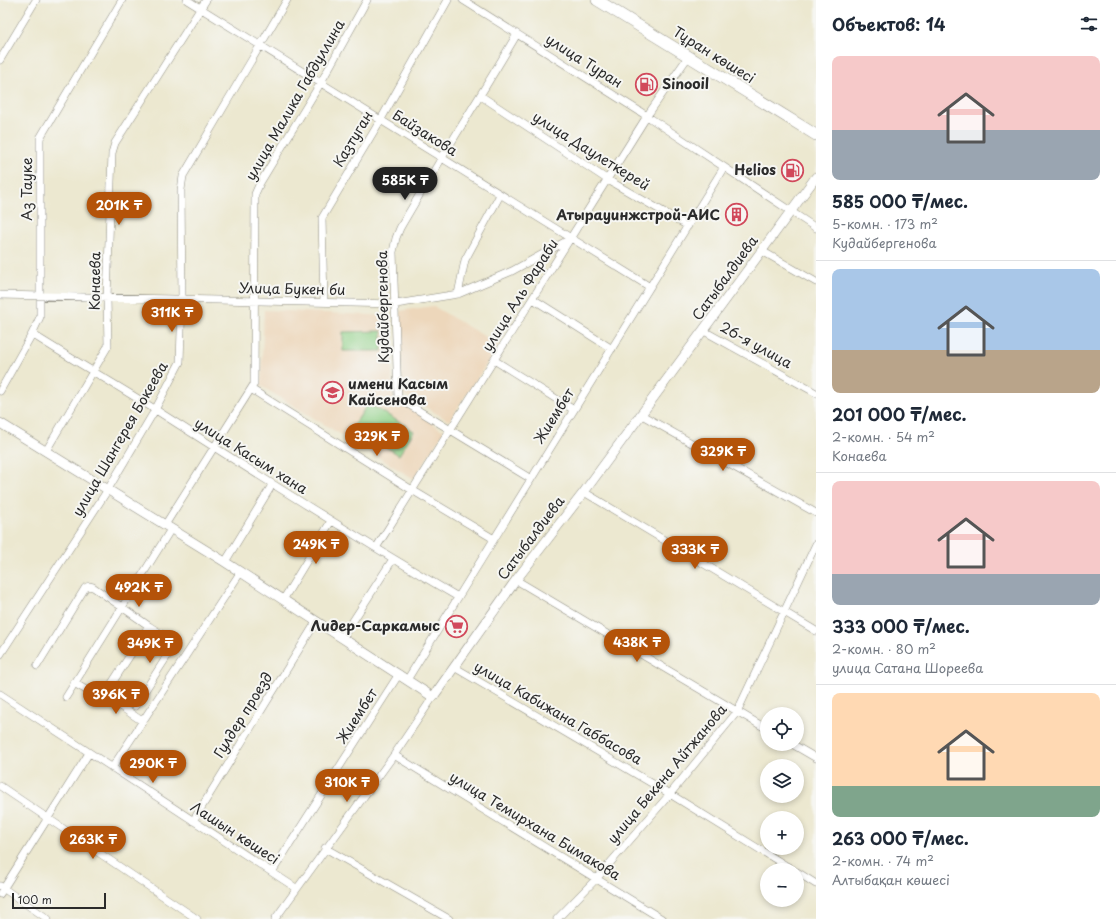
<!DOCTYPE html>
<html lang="ru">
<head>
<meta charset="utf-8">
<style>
  :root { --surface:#fff; --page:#f6f6f7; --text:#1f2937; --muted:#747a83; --line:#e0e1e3; --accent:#b45309 }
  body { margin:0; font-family:"Playpen Sans",sans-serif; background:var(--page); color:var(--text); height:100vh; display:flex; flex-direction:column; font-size:15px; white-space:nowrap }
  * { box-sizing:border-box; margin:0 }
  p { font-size:13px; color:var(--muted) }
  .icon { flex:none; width:22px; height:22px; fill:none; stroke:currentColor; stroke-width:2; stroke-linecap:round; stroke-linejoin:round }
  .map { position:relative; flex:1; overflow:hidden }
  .details { display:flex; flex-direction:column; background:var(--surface); width:300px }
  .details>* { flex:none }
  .buttons { position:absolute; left:760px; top:707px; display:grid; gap:8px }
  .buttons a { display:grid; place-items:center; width:44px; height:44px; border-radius:50%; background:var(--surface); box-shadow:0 2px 6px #0003; font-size:20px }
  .scale { position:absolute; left:12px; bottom:10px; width:94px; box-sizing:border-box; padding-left:4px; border:2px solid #2b2b2b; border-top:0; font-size:11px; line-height:14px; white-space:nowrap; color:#2b2b2b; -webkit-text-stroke:3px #f6f6f2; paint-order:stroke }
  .price { position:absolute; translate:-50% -34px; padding:0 9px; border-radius:14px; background:var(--accent); color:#fff; font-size:13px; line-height:26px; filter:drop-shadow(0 1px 2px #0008) }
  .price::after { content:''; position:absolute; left:50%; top:24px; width:12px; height:9px; margin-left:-6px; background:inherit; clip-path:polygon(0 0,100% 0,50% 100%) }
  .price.current { background:#222; color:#fff }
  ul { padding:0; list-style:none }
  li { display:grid; align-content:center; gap:8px; height:212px; padding:0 16px }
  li+li { border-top:1px solid var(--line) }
  li span { display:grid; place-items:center; height:124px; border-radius:8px; color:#555 }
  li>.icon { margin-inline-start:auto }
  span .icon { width:72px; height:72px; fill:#fffc; stroke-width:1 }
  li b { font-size:17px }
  h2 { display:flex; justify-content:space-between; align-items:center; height:48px; padding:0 16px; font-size:17px }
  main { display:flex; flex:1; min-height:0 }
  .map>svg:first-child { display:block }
  .built { fill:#edd7bb }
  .green { fill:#91d189; stroke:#5e7e5a }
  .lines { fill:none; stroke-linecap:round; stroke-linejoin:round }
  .minor-casing { stroke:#8c8a7e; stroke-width:8 }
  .tertiary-casing { stroke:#8c8a7e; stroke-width:10 }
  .primary-casing { stroke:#8c8a7e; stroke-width:12 }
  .minor { stroke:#fff; stroke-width:7 }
  .tertiary { stroke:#fff; stroke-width:9 }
  .primary { stroke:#fff; stroke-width:11 }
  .labels { text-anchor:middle; stroke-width:4; stroke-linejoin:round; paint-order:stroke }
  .street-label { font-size:14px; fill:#2b2b2b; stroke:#f6f6f2 }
  .poi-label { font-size:14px; font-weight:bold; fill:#2b2b2b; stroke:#f6f6f2; text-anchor:end }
</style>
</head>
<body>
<main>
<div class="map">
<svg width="816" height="919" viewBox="0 0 816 919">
  <rect width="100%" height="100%" fill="#f6f6f2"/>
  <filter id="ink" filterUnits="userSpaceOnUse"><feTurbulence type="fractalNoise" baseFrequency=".025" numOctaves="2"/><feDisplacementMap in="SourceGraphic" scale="8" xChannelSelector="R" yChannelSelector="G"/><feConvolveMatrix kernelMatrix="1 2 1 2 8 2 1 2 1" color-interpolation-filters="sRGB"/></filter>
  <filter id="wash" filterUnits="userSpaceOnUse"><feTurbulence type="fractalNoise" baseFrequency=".012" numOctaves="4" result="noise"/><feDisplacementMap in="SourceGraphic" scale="16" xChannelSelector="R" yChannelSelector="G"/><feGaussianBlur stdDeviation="0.9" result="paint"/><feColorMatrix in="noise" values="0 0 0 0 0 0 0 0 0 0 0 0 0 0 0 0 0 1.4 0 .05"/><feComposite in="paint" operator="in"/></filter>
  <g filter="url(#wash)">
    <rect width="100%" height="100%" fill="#ece8d0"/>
    <!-- built -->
    <path class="built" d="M433,306L499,345L449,421L403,394L400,311Z
      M264,310L390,316L393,398L444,431L414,479L261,386Z"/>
    <!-- green -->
    <path class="green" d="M382,331V351H343V332Z
      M368,403L414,431L399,455L353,427Z"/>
  </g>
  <g filter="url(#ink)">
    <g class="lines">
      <defs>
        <path id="minor" d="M187,0L650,287
          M463,0L647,116L816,228
          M517,34C479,99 438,162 400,228L396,238L393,252L398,398L531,479
          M0,60L36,0
          M481,96L608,180L688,226
          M762,251L816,282
          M458,294L465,260L500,195
          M0,295L396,304L458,294L512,271L570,239
          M533,299L612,349
          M324,302L322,218L380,121L448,0
          M704,331L816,393
          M32,334C73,360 115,384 156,410C256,474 355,537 458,597
          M494,360L574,410
          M251,389L412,490L494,539
          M0,391L32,334L40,317V138L122,0
          M640,414L816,513
          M46,451L108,346L107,298L112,153L115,143L206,0
          M584,492L816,631
          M165,525L254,384L255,194L260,183L320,84L367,0
          M376,548L647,116L688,57
          M225,562L272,485
          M516,580L767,729
          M283,600L331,521
          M342,638L393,559
          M0,655L107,491L155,410L180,362L182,299L181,190L183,176L287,0
          M37,666L85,588L89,586L93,587L149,626L103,697L100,698L74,683
          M454,667L670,794L793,870
          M407,680L724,167
          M0,694L296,888
          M106,695L108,698L142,721
          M66,697L171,529
          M135,706L173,647L171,640L149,626
          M792,744L816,758
          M394,755L662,919
          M112,768L240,573
          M0,786L197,919
          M193,821L316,622
          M325,848L449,919
          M272,872L399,674
          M797,872L816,884
          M0,886L48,919
          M0,894L89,753
          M275,919L394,755L433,697
          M557,919L597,878L670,794L737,712L816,544"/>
        <path id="tertiary" d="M0,423L225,562L433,697L516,580L584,492L816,177"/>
        <path id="primary" d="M597,0L816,135"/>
      </defs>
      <!-- minor casing -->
      <use href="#minor" class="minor-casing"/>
      <!-- tertiary casing -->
      <use href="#tertiary" class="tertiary-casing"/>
      <!-- primary casing -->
      <use href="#primary" class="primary-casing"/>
      <!-- minor -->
      <use href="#minor" class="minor"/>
      <!-- tertiary -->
      <use href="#tertiary" class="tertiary"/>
      <!-- primary -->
      <use href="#primary" class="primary"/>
    </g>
  </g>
  <!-- icons -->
  <defs>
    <symbol id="fuel-ring" viewBox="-11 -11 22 22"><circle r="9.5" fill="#f6f6f2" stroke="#d1495b" stroke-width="1.5"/><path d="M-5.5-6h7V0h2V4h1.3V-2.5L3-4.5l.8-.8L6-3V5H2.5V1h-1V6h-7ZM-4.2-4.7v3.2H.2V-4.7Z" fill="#d1495b"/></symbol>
    <symbol id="building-ring" viewBox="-11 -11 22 22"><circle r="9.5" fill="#f6f6f2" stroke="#d1495b" stroke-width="1.5"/><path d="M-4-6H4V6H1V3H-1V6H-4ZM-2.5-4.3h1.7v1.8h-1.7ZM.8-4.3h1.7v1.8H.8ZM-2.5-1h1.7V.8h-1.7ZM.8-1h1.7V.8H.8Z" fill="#d1495b"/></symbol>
    <symbol id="school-ring" viewBox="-11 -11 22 22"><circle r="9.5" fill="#f6f6f2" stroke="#d1495b" stroke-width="1.5"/><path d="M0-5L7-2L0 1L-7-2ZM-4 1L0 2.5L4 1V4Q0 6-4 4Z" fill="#d1495b"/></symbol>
    <symbol id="supermarket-ring" viewBox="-11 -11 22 22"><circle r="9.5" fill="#f6f6f2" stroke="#d1495b" stroke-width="1.5"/><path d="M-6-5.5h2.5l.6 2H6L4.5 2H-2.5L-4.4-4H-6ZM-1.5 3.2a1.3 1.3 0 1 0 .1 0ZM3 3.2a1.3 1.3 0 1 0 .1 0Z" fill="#d1495b"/></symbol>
  </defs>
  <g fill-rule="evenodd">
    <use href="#fuel-ring" x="634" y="72" width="25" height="25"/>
    <use href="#fuel-ring" x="780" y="158" width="25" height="25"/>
    <use href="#building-ring" x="724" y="202" width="25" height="25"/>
    <use href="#school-ring" x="320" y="380" width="25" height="25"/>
    <use href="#supermarket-ring" x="444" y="614" width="25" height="25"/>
  </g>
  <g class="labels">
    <!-- street labels -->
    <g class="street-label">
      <text transform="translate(714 55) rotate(32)" y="5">Тұран көшесі</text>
      <text transform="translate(584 61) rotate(32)" y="5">улица Туран</text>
      <text transform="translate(295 100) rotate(-60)" y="5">улица Малика Габдуллина</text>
      <text transform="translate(425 133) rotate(32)" y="5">Байзакова</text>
      <text transform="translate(353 139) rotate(-59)" y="5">Казтуган</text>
      <text transform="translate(591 151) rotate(32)" y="5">улица Даулеткерей</text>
      <text transform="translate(27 189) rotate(-90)" y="5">Аз Тауке</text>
      <text transform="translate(725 278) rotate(-54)" y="5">Сатыбалдиева</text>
      <text transform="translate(95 281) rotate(-89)" y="5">Конаева</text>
      <text transform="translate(292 289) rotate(1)" y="5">Улица Букен би</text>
      <text transform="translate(520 295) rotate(-58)" y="5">улица Аль Фараби</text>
      <text transform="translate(383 307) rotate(-91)" y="5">Кудайбергенова</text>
      <text transform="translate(756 345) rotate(29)" y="5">26-я улица</text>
      <text transform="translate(554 416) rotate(-58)" y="5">Жиембет</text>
      <text transform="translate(120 439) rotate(-60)" y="5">улица Шангерея Бокеева</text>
      <text transform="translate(251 456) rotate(32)" y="5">улица Касым хана</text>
      <text transform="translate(531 538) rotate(-53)" y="5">Сатыбалдиева</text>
      <text transform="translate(558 713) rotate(30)" y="5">улица Кабижана Габбасова</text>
      <text transform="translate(243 715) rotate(-58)" y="5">Гулдер проезд</text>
      <text transform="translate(357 716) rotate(-57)" y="5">Жиембет</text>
      <text transform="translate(667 774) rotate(-50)" y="5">улица Бекена Айтжанова</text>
      <text transform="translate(535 826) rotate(31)" y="5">улица Темирхана Бимакова</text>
      <text transform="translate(235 833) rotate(33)" y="5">Лашын көшесі</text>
    </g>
    <!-- poi labels -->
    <g class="poi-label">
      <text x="662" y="89" text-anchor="start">Sinooil</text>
      <text x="776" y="175">Helios</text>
      <text x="720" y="220">Атырауинжстрой-АИС</text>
      <text x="348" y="389" text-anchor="start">имени Касым<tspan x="348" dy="16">Кайсенова</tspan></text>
      <text x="440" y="631">Лидер-Саркамыс</text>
    </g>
  </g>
</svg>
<div class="buttons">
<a><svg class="icon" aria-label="locate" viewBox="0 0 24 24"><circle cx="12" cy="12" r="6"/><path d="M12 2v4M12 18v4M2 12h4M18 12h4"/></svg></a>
<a><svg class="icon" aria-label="layers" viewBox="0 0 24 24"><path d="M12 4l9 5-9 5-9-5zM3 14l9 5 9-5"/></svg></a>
<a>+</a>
<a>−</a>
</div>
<div class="scale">100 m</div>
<b class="price current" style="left:405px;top:201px">585K ₸</b>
<b class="price" style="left:119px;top:226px">201K ₸</b>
<b class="price" style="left:172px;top:333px">311K ₸</b>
<b class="price" style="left:377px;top:457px">329K ₸</b>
<b class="price" style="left:723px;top:472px">329K ₸</b>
<b class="price" style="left:316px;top:565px">249K ₸</b>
<b class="price" style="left:695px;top:570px">333K ₸</b>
<b class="price" style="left:139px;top:608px">492K ₸</b>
<b class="price" style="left:637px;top:663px">438K ₸</b>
<b class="price" style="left:150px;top:664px">349K ₸</b>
<b class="price" style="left:116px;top:715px">396K ₸</b>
<b class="price" style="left:153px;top:784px">290K ₸</b>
<b class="price" style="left:347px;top:803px">310K ₸</b>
<b class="price" style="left:93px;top:860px">263K ₸</b>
</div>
<section class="details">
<h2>Объектов: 14<svg class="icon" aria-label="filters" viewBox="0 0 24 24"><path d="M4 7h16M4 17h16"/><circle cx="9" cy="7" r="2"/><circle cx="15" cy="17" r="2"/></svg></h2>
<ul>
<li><span style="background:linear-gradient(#f6c9c9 60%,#9aa5b1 0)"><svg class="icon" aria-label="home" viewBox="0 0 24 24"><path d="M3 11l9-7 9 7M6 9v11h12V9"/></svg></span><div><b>585 000 ₸/мес.</b><p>5-комн. · 173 m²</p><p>Кудайбергенова</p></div></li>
<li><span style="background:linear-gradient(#a9c7e8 65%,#b9a48a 0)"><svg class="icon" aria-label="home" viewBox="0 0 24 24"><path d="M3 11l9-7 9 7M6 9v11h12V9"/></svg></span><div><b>201 000 ₸/мес.</b><p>2-комн. · 54 m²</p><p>Конаева</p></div></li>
<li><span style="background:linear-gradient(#f6c9c9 75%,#9aa5b1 0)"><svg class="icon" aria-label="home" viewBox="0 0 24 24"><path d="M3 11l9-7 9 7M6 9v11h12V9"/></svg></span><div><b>333 000 ₸/мес.</b><p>2-комн. · 80 m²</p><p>улица Сатана Шореева</p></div></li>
<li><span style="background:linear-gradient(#ffd9b3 75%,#7fa58c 0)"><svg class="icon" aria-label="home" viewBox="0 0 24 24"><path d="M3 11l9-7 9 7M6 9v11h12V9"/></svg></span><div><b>263 000 ₸/мес.</b><p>2-комн. · 74 m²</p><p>Алтыбақан көшесі</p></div></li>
</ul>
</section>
</main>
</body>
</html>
